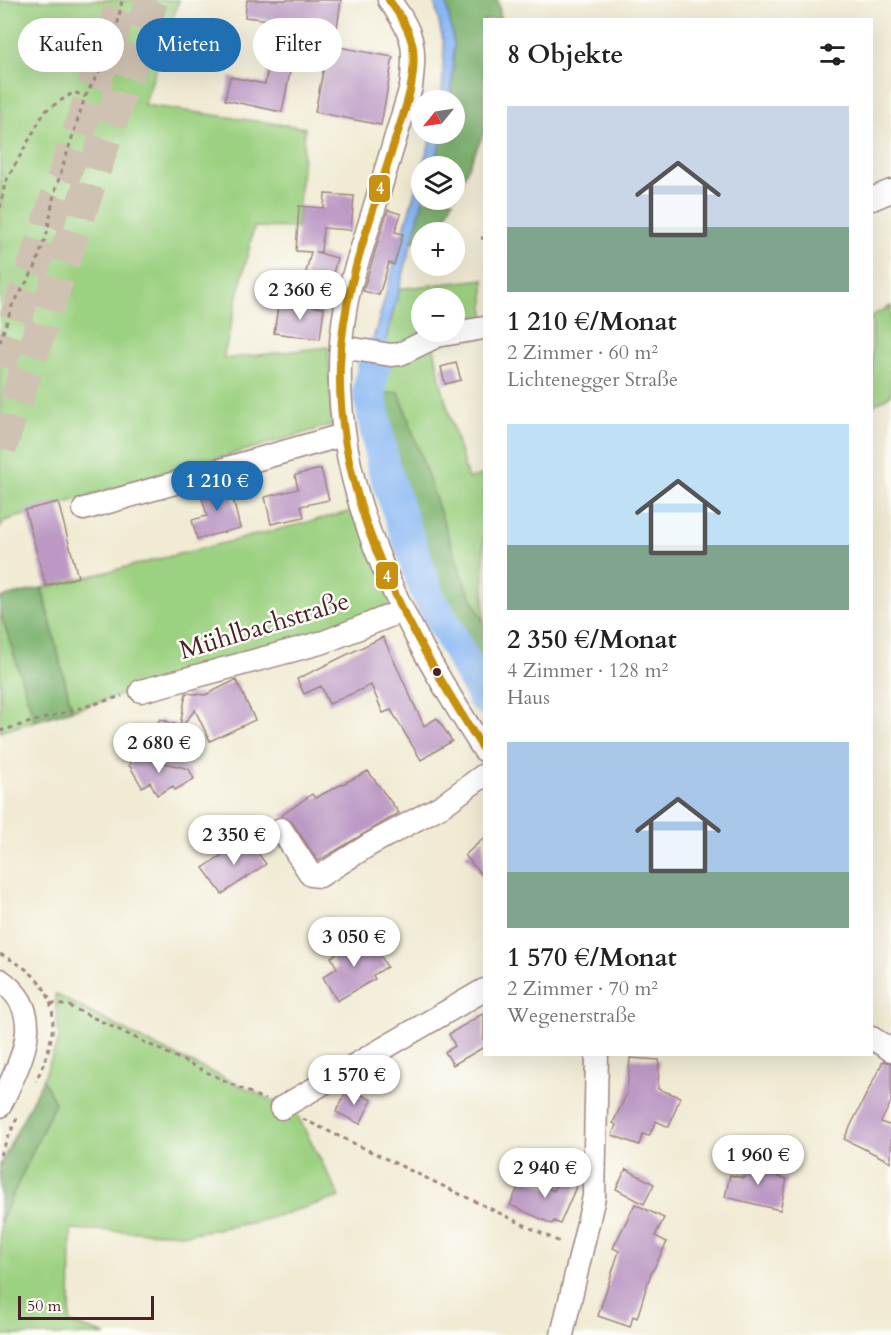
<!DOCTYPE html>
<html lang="de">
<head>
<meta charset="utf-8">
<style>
  :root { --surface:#fff; --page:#f6f6f6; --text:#222; --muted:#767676; --accent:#1f6fb2 }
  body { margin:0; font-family:Cardo,serif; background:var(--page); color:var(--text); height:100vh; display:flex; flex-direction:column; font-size:22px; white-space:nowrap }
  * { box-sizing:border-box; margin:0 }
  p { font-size:20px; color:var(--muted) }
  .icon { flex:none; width:33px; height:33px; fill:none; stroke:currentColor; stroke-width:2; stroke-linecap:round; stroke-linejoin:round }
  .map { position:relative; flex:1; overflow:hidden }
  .panel { position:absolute; left:483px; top:18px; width:390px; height:1038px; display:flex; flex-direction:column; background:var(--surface); border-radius:0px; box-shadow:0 6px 24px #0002 }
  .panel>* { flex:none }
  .hud { position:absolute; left:18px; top:18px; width:375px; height:54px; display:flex; gap:12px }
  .needle { width:39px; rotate:240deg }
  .tools { position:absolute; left:411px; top:90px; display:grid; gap:12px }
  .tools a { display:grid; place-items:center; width:54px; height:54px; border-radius:50%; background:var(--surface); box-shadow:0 6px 24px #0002; font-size:30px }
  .scale { position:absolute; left:18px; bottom:15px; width:136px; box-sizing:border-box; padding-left:6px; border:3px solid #4a1f2b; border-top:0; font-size:16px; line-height:21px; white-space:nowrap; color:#4a1f2b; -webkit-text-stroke:4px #fdfcf7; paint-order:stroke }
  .price { position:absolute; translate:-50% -51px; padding:0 14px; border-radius:21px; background:#fff; color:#222; font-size:20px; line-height:39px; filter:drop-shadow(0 2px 3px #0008) }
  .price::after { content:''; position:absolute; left:50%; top:36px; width:18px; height:14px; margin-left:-9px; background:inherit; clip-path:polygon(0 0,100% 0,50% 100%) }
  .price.active { background:var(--accent); color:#fff }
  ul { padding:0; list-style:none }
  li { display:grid; align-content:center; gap:12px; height:318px; padding:0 24px }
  li span { display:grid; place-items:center; height:186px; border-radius:0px; color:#555 }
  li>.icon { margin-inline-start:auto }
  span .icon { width:108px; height:108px; fill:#fffc; stroke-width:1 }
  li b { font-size:26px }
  h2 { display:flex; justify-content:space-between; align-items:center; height:72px; padding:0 24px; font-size:26px }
  .chip { padding:0 21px; border-radius:27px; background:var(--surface); box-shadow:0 6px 24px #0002; font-size:21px; line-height:54px }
  .chip.active { background:var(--accent); color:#fff }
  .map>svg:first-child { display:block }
  .green { fill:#9dd182; stroke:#747856; stroke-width:1.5; fill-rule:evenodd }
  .forest { fill:#7eb370; stroke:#64694e; stroke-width:1.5 }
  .water { fill:#89b8f4; stroke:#6a6c90; stroke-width:1.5 }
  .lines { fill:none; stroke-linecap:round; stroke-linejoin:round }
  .river { stroke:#89b8f4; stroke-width:33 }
  .building { fill:#bc99c5 }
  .highway-tunnel { stroke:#d0c2b2; stroke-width:33; stroke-dasharray:33 16; stroke-linecap:butt }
  .minor-casing { stroke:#9e8580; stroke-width:25 }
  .path { stroke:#9e8580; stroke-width:3; stroke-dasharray:4.5 4.5; stroke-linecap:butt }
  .minor { stroke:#fff; stroke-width:22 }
  .bus-1-casing { stroke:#fdfcf7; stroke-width:12 }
  .bus-1 { stroke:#c89111; stroke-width:8 }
  .bus-dot { fill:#4a1f2b; stroke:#fdfcf7; stroke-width:2 }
  .labels { text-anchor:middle; stroke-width:5; stroke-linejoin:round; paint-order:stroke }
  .street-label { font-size:26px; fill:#4a1f2b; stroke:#fdfcf7 }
  .line-badge { stroke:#fdfcf7; stroke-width:2 }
  .badge-label { font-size:16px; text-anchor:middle; font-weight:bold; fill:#fff }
</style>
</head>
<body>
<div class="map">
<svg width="891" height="1335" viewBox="0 0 891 1335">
  <rect width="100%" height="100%" fill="#fdfcf7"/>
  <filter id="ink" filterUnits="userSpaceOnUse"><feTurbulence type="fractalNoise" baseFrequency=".0167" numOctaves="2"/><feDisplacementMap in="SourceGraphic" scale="12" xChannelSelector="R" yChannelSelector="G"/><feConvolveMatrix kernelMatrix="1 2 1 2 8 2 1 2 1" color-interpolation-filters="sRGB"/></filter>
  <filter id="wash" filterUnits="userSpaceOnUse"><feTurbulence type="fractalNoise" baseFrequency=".008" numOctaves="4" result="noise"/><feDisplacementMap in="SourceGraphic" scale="24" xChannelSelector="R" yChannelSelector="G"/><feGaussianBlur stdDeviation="1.35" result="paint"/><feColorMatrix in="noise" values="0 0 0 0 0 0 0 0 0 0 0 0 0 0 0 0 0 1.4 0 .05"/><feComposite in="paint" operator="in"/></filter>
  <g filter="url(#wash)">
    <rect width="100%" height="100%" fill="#f1ebd4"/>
    <!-- green -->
    <path class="green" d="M0,0H179L144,105L305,128L297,228L254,227L223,359L328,347L332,425L4,521L0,529Z
      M484,279V328L432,338L442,388L468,479L484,474V623L464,582L399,392L376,395L382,354L398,289ZM422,298H454V332H422Z
      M891,306V395L872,406V316Z
      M357,510L396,613L72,710L42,588Z
      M0,611L35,721L0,732Z
      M55,994L151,1044L295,1111L340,1197L256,1222L187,1234L71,1229L70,1323L106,1335H0V1223L55,1103L43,1079L59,1039Z"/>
    <!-- forest -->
    <path class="forest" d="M446,0H498L501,19L484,20V132L455,197L454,166H433L444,134H454V100H451L454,45Z
      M423,200H453L439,232H422L421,241L410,242Z
      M399,392L464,582L484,623V674L435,591L392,469L376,395Z
      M42,588L72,710L35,721L0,611V598Z
      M43,1079L55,1103L0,1223V1165Z"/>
    <!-- water -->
    <path class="water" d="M434,0H446L454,45L451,100H442L444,45Z
      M433,134H444L433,166H422Z
      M421,169L423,200L382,354L376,395L392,469L435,591L484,674V698L427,593L383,466L369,391L371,347Z"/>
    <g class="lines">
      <!-- river -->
      <path class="river" d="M376,354L369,391L383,466L427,593L484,698"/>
    </g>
    <g id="blocks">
      <!-- building -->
      <path class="building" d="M247,0H341L337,28L245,17Z
        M192,35L209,37L207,58L191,56Z
        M328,45L393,57L381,125L315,112Z
        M270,58L292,62L282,112L225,100L230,77L265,84Z
        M325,194L354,196L351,230L323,228L321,252H316L337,258L331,282L305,276L311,252L296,251L299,206L324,208Z
        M388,210L401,214L395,232L403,234L394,265L389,263L379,295L363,291Z
        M296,304L324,308L320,339L274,333L278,306L296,308Z
        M456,363L461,380L445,384L441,367Z
        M321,469L329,500L301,506L304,517L271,524L265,497L298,489L295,475Z
        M229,482L240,528L197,539L192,520L207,516L200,490Z
        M58,502L78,577L46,586L25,510Z
        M383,637L424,726L437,718L452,741L421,760L391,710L383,713L371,685L329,704L321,686L304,694L297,679Z
        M236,680L255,720L210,741L195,710L167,745L152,732L160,719L180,726L186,693L205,695Z
        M132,755L189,769L194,779L175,790L173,786L157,795L150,782L142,787L129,765Z
        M368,771L399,813L318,861L292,822L281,816L312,794L315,798Z
        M247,838L266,864L222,894L203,868Z
        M484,838V878L465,855Z
        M369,935L387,967L373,975L375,979L337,1001L323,977L337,968L331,957Z
        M484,1013V1047L453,1065L445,1052L455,1046L449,1034Z
        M630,1058L659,1060L658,1089L680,1097L669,1127L656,1121L649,1136L643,1134L639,1145L612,1135L616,1125L613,1123L627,1093Z
        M883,1061L891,1063V1102L881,1122L891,1126V1162L844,1139Z
        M348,1088L372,1100L360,1124L336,1112Z
        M748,1161L780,1168L778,1177L787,1179L780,1210L725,1197L730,1175L744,1178Z
        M626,1169L654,1184L644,1204L616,1189Z
        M562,1174L578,1182L560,1224L554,1221L552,1224L510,1205L523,1177L554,1191Z
        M635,1204L664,1218L655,1236L667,1242L650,1276L637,1318L633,1316L630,1327L598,1316L619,1251L613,1248Z"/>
    </g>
  </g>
  <g filter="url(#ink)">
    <use href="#blocks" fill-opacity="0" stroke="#9e8580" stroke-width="1.5"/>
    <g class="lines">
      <!-- highway-tunnel -->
      <path class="highway-tunnel" d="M0,366L123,0
        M0,448L152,0"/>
      <defs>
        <path id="minor" d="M389,0C414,34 416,45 411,87C396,136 381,186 366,235C359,258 350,282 346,305C316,467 399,619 484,750
          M872,199L891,191
          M341,347L391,355L400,354L437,336L484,328
          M84,509L343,435
          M141,691L324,642L402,611
          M281,829L311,875L320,876L369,845L443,805L484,775
          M0,980C50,1015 19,1063 0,1106
          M872,1038L891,1050
          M281,1108L484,990
          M562,1335L594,1197L597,1054"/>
      </defs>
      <!-- minor casing -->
      <use href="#minor" class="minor-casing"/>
      <!-- path -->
      <path class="path" d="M0,208L5,183L45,111L74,92L85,97
        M481,238H484
        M0,342L12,306L35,268L47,233L54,194L85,97L114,44L122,0
        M0,731L122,696
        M0,954C62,983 63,1023 36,1081
        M51,1003L69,1006L265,1100
        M303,1119L562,1243
        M0,1155L18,1116"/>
      <!-- minor -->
      <use href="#minor" class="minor"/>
      <defs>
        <path id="bus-1" d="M389,0C400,15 410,30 413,48C417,83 402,117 392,150C371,220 342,291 340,365C336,506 411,635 484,750"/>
      </defs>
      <!-- bus-1 casing -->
      <use href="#bus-1" class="bus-1-casing"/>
      <!-- bus-1 -->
      <use href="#bus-1" class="bus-1"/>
    </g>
  </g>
  <!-- markers -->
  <circle class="bus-dot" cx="437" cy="672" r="5"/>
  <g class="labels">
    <!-- street labels -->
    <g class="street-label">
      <text transform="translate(264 625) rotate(-17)" y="9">Mühlbachstraße</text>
    </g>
  </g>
  <g class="line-badge">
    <rect x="368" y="174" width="23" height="29" rx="6" fill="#c89111"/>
    <rect x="375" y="561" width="24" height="29" rx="6" fill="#c89111"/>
  </g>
  <g class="badge-label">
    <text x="380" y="194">4</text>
    <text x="387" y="582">4</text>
  </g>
</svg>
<div class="tools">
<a><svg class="needle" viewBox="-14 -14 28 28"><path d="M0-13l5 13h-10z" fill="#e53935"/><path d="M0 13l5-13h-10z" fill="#767676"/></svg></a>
<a><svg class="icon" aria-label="layers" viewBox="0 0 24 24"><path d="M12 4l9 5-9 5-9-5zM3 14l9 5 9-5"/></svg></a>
<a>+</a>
<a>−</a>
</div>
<div class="scale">50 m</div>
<b class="price" style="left:300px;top:321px">2 360 €</b>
<b class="price active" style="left:217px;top:512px">1 210 €</b>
<b class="price" style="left:159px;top:774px">2 680 €</b>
<b class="price" style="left:234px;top:866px">2 350 €</b>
<b class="price" style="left:354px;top:968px">3 050 €</b>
<b class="price" style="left:354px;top:1106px">1 570 €</b>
<b class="price" style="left:758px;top:1186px">1 960 €</b>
<b class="price" style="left:545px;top:1199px">2 940 €</b>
<div class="hud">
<a class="chip">Kaufen</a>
<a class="chip active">Mieten</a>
<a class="chip">Filter</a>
</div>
<section class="panel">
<h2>8 Objekte<svg class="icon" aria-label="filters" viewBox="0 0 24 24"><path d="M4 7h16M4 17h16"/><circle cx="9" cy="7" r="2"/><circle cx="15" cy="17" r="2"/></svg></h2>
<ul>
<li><span style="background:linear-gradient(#c9d6e8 65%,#7fa58c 0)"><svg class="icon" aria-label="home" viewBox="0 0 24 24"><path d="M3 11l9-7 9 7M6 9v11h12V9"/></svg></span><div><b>1 210 €/Monat</b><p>2 Zimmer · 60 m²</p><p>Lichtenegger Straße</p></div></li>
<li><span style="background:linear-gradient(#bfe0f5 65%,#7fa58c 0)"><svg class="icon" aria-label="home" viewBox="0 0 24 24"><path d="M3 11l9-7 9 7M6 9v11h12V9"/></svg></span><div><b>2 350 €/Monat</b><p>4 Zimmer · 128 m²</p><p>Haus</p></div></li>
<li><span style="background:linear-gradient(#a9c7e8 70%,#7fa58c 0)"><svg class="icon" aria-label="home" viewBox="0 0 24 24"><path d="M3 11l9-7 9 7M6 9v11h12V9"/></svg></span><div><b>1 570 €/Monat</b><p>2 Zimmer · 70 m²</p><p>Wegenerstraße</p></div></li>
</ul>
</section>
</div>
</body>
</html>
